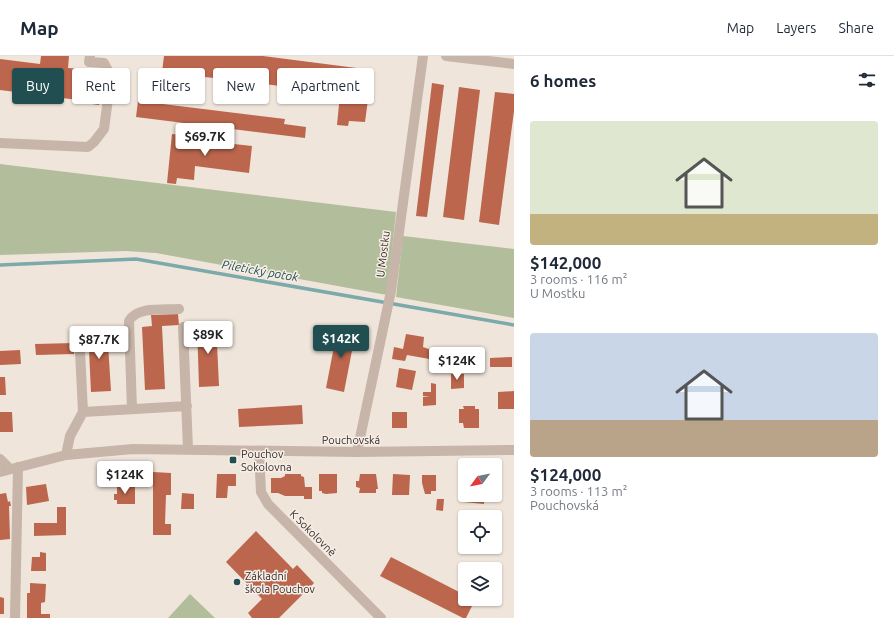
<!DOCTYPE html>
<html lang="en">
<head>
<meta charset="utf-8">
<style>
  :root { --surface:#fff; --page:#f6f6f7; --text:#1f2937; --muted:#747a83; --line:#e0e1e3; --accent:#214f51 }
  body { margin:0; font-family:Ubuntu,sans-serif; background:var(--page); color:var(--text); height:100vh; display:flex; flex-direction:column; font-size:15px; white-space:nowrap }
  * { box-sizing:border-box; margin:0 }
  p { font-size:13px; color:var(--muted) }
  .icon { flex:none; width:22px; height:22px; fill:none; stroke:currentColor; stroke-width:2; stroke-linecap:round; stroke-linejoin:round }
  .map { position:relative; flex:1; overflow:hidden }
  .side { display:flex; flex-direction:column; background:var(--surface); width:380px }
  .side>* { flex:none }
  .hud { position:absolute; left:12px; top:12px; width:380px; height:36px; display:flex; gap:8px }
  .needle { width:26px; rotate:238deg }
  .buttons { position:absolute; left:458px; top:402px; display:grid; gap:8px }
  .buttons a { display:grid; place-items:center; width:44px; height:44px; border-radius:4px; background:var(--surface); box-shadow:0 1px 3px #0004; font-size:20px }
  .price { position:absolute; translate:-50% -34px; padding:0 9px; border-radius:4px; background:#fff; color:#222; font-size:13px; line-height:26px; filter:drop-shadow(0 1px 2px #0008) }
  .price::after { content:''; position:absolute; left:50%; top:24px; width:12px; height:9px; margin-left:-6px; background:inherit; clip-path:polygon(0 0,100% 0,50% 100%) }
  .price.current { background:var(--accent); color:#fff }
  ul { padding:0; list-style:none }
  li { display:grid; align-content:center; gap:8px; height:212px; padding:0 16px }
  li span { display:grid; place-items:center; height:124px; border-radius:4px; color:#555 }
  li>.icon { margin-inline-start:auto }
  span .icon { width:72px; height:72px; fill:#fffc; stroke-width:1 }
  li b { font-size:17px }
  h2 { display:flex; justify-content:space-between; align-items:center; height:48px; padding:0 16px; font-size:17px }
  .pill { padding:0 14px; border-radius:4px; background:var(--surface); box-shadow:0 1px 3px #0004; font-size:14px; line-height:36px }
  .pill.current { background:var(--accent); color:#fff }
  header { display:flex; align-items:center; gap:24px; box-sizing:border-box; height:56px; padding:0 20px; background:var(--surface); border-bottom:1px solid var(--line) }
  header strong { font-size:19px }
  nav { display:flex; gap:22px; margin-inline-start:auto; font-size:14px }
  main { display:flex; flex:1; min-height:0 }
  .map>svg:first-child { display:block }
  .green { fill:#b2bd9c }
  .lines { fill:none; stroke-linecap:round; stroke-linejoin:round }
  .stream { stroke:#7ca9aa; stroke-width:3.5 }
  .building { fill:#bb664d }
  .minor { stroke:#c6b5a8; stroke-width:10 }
  .poi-dot { fill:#214f51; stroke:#f7efe7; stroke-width:1.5 }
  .labels { text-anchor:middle; stroke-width:3; stroke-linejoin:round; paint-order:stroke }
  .street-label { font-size:11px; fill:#342b28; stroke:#f7efe7 }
  .poi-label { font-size:11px; fill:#342b28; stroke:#f7efe7; text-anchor:start }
  .water-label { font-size:12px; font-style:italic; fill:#214f51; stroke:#f7efe7 }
</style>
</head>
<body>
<header>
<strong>Map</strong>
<nav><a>Map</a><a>Layers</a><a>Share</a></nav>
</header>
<main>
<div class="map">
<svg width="514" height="562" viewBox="0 0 514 562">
  <rect width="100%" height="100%" fill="#efe5db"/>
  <!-- green -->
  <path class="green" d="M0,108L396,156L387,239L156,197L126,195L0,199Z
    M403,180L514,193V262L396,241Z
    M190,538L215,562H168Z"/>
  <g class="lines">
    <!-- stream -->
    <path class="stream" d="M0,209L136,203L514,269"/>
  </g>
  <!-- building -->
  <path class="building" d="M41,0H69L68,12L103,14L99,49L78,46V44L0,34V3L40,8Z
    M164,0H263L372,14L365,66L349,65L348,70L337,69L340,38L257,27L256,37L246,36L248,26L162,16Z
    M432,27L444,29L427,161L416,160Z
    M459,31L480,34L464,164L443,161Z
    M495,36L514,38V55L499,169L479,166Z
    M138,45L285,63L284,68L306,71L305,82L136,61Z
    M172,78L199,81L198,84L252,90L249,117L195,110L194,124L177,122L176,128L167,127Z
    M178,258L179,269L162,270L165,333L145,334L142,271L152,270L151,259Z
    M216,267L219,330L199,331L197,268Z
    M338,270L356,274L344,336L326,332Z
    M107,272L111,335L91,336L88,273Z
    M406,278L424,281L423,291L437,296L435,304L407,299L405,305L392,303L394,291L403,293Z
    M74,287V298L36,299L35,288Z
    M20,294L21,308L0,309V295Z
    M512,301V311H490V302Z
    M399,312L416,315L412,334L396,331Z
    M451,318H464V332L451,333Z
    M0,321H5L6,339H0Z
    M431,327L436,328V349L423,350V341L430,340H423V336H431Z
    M514,335V353H498V336Z
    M302,349L303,368L239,371L238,353Z
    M463,350H475V353H479V372H464L463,367H459V353H464Z
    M0,356H12L13,376H0Z
    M392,356H407V372H392Z
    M153,416L171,417V439H166L165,468H171V479H153Z
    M217,418H236V430H228L227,442H216Z
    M285,418H301V420L304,421L305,431H312V443H304V440H285L278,437H271V422H281L285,420Z
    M319,418H337V437L326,438L322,437V435H319Z
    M360,418H376L378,433H376V437H359L360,432L356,431V425H359Z
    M393,418L410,419L409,439H392Z
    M422,419H436V435H431V438H425L422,427Z
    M46,428L49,445L27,449L26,431Z
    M117,430L135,431V448H117V444H114V438H117Z
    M6,437L8,446L10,445L11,450H9L10,483L0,484V438Z
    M182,437L194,438V453H181Z
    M464,439H484V448L464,446Z
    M437,443H444L443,455L436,454Z
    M57,451H66V479L34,480V467H57Z
    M256,475L293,513L297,509L314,527L308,533L310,535L306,538L305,536L279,562H252L248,557L262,543L226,506Z
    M40,496L46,497V515H31L32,501H40Z
    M391,501L465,539V543L475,544L466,562H463L380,520Z
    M30,527L46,528L45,546L41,547V558H50V562H27V537H30Z
    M0,541L4,542V558H0Z"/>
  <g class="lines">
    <!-- minor -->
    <path class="minor" d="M446,0L514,8
      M0,87L88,91L94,86L104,73L111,20L104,7L89,6L90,0
      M183,271L188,393
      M132,353L129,265C137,250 164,254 179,253
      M83,356L187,350
      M259,395L261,436L268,448L381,562
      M357,396L391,235L423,0
      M66,399L70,380L83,356L79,275
      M0,403L10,413
      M0,416L66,399L133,393L357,396L514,394
      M15,562L18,411"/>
  </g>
  <!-- markers -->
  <g class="poi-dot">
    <rect x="229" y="400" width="8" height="8" rx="2"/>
    <circle cx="237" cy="526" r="4"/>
  </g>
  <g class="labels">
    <!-- street labels -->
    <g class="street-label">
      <text transform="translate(383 198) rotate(-83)" y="4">U Mostku</text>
      <text x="351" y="388">Pouchovská</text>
      <text transform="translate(313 477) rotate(45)" y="4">K Sokolovně</text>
    </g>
    <!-- poi labels -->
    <g class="poi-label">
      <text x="241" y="402">Pouchov<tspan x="241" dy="13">Sokolovna</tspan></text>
      <text x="245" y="524">Základní<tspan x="245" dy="13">škola Pouchov</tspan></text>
    </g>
    <!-- water labels -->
    <g class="water-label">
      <text transform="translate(260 215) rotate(10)" y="4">Piletický potok</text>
    </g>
  </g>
</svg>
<div class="buttons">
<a><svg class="needle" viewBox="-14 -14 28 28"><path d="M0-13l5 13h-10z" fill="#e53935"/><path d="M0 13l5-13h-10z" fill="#747a83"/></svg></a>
<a><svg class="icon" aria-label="locate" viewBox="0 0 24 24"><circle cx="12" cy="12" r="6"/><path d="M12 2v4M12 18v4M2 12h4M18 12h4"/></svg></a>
<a><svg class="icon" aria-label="layers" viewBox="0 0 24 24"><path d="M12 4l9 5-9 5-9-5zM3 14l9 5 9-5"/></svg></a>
</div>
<b class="price" style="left:205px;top:101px">$69.7K</b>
<b class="price" style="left:208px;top:299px">$89K</b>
<b class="price current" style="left:341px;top:303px">$142K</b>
<b class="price" style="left:99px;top:304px">$87.7K</b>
<b class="price" style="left:457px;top:325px">$124K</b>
<b class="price" style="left:125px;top:439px">$124K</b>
<div class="hud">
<a class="pill current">Buy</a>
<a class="pill">Rent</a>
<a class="pill">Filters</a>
<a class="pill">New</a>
<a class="pill">Apartment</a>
</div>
</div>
<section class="side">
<h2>6 homes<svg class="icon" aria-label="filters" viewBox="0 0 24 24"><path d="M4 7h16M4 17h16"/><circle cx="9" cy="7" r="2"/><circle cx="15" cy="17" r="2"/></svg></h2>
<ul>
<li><span style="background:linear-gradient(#dfe7d0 75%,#c2b280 0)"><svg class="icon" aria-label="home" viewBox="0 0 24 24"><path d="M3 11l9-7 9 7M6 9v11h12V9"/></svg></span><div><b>$142,000</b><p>3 rooms · 116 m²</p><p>U Mostku</p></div></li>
<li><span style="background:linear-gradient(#c9d6e8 70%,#b9a48a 0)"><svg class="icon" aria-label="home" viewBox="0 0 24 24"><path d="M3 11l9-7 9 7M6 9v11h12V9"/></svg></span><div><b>$124,000</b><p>3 rooms · 113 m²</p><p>Pouchovská</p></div></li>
</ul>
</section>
</main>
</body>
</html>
